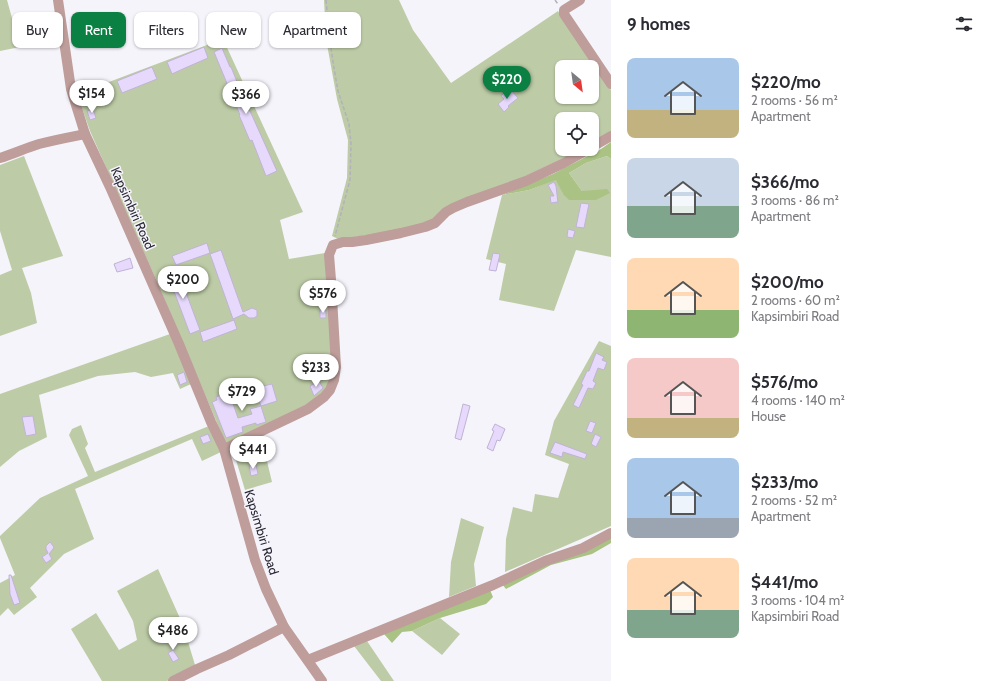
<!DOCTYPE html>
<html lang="en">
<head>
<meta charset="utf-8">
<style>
  :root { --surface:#fff; --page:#f7f7f7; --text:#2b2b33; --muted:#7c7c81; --accent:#0b8043 }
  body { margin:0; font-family:Cabin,sans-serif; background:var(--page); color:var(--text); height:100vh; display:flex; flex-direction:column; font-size:15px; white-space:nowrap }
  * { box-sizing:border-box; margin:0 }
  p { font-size:13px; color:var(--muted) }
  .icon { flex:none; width:22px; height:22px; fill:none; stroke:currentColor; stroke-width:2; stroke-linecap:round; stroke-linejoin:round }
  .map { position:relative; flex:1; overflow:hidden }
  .panel { display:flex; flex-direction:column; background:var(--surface); width:380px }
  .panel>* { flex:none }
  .guide { position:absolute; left:12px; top:12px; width:380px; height:36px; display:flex; gap:8px }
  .needle { width:26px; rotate:151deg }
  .buttons { position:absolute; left:555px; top:60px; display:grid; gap:8px }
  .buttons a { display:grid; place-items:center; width:44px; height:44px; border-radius:8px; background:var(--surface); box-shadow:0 1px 3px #0004; font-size:20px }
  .price { position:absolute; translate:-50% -34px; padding:0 9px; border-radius:14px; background:#fff; color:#222; font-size:13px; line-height:26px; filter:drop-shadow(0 1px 2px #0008) }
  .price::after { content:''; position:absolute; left:50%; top:24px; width:12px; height:9px; margin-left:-6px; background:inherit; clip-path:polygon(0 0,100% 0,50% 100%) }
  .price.on { background:var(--accent); color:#fff }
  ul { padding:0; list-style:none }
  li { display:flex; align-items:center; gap:12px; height:100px; padding:0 16px }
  li span { display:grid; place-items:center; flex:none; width:112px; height:80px; border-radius:8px; color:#555 }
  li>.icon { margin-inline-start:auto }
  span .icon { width:48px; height:48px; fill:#fffc; stroke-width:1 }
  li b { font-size:17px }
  h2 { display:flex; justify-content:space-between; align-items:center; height:48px; padding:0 16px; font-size:17px }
  .chip { padding:0 14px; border-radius:8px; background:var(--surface); box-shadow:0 1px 3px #0004; font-size:14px; line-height:36px }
  .chip.on { background:var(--accent); color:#fff }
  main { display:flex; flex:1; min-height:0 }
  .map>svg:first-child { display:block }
  .green { fill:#bdcca6; fill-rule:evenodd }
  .forest { fill:#aac284 }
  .building { fill:#e6d9fc; stroke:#c0b3d5 }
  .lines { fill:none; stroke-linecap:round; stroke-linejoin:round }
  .path { stroke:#b3b1ba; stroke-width:1.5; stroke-dasharray:4 2; stroke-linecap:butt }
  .minor { stroke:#be9d9a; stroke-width:10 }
  .tertiary { stroke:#be9d9a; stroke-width:10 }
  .labels { text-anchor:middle; stroke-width:3; stroke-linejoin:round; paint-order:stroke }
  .street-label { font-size:13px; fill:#292734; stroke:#f5f4fb }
</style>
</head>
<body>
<main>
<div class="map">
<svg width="611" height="681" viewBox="0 0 611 681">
  <rect width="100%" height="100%" fill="#f5f4fb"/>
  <!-- green -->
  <path class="green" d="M0,0H7L20,47L0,51Z
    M324,0H399L413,30L451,83L558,11L611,90V132L592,143V119H562V149H582L432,221L385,233L338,239L332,236L347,178L348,140L337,99L326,39ZM562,67H592V97H562Z
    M223,39L303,212L280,220L289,259L325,253L332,364L330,383L314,401L226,444L158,284L90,131L77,94Z
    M24,156L63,256L22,268L31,293L37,323L0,336V275L12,270L0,231V165Z
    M607,156L611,159V257L576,250L554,311L499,300L506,264L486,259L502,195L529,190L557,179L563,194L582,191L569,173L586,163Z
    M170,334L191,384L180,389L173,373L151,377L135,372L98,376L39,395L47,437L19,451L0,467V394Z
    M599,341L611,346V526L505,572L506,539L513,507L532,512L535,494L558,498L569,464L545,455L554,421Z
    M81,425L88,444L85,448L95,472L209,426L221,452L202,461L192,439L75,489L94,539L64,554L30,588L37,597L14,615L8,608L0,616V583L15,575L0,538V536L40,498L88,476L69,435L72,429Z
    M261,436L272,482L245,490L233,450Z
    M461,518L484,527L474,564L476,586L449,597L451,562Z
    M158,569L183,625L195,665L167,681H102L71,629L96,613L119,650L137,640L133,621L117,591Z
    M440,618L460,634L442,655L412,631Z
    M367,641L394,681H381L354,646Z"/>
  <!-- forest -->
  <path class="forest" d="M611,142V159L607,156L586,163L569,173L582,191L607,189L610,193L596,200H569L563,194L556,180L529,190L502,195L553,174L601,149Z
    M611,536V543L592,554L551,565L506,589L502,584Z
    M490,590L493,597L486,604L440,618L412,631L402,632L392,643L384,634Z"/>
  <!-- building -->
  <path class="building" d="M204,47L208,58L185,68L172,74L167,62Z
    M222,48L230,67H231L249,111H250L277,171L266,176L252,140L250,141L239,115H240L214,52Z
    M152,67L157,79L122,93L117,81Z
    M509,88L518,98L508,106L509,107L504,112L498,104L504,99L501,96Z
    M93,109L96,118L90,120L87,111Z
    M554,182L556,186L558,203H557V202L551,203L550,196H554L548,185Z
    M581,203L589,204L584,228L576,227Z
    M568,229L575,231L573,238L567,237Z
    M207,243L210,253L176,265L172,256Z
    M221,250L243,312L252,308L257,310V316L254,318H249L244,314L233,319L210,254Z
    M493,253L500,254L496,271L489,270Z
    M130,258L133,268L117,272L114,264Z
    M176,266L200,330L190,334L166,270Z
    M320,310H326V318H320Z
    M234,320L237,329L203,342L200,332Z
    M596,353L604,357L602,360L607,362L604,370L598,368L593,381L596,383L593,389L588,388L579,408L573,405L583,385L581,384L587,371H589Z
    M320,365H328V374H320Z
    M184,372L187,382L180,385L177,375Z
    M319,381L323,388L314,396L310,386Z
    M272,384L277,401L261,406L266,422L256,425V423L242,427L243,432L226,438L212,402L217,400L216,397L224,394L225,397L230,395L238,418L252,414L250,409L261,406L256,392L264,389L263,386Z
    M463,404L470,406L461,440L455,438Z
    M33,416L36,434L26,436L22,417Z
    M590,421L596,423L592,433L586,431Z
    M495,424L505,429L500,441L497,440L493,451L487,448L494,431L492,430Z
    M208,434L211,441L203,444L200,437Z
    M595,434L601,437L596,447L591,444Z
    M555,442L587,454L585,459L563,452L562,457L550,453Z
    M256,465L258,474L251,476L249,466Z
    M50,542L54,547L53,549L49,554L52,559L46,563L42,557L48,553L46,549V546Z
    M9,575H11L20,603L14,605L10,594Z
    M174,638L176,641L177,643L173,650L179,659L173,662L168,653L173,650L169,643L171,640Z"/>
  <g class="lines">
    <!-- path -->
    <path class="path" d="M326,0L330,42L334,68L338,91L349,124L351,144L350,180L335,236
      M555,0L558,4"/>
    <!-- minor -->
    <path class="minor" d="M580,0L564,10V14L611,84
      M592,147L611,136
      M0,158C13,154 26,148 39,144C54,140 70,137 85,134
      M224,449L308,409L324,397L330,390L334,380L336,367L331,280L329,255L333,245L343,242H352L366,240L401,233L425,227L435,223L446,212L453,208L467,202L526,181L564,163L589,149
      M308,660L493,585L545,561L583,548L611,533
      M173,681L197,669L229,655L284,627"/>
    <!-- tertiary -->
    <path class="tertiary" d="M58,0L71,89L85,134L110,187L179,344L211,422L224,449L255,560L266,589L284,627L322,681"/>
  </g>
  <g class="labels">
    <!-- street labels -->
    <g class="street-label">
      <text transform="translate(133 208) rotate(66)" y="5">Kapsimbiri Road</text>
      <text transform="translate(262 532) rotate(73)" y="5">Kapsimbiri Road</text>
    </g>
  </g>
</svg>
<div class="buttons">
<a><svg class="needle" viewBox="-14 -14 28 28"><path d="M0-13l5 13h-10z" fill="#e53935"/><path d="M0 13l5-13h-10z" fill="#7c7c81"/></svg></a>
<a><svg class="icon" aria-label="locate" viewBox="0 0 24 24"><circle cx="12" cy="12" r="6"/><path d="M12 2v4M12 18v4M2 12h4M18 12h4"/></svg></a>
</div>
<b class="price on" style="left:507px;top:100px">$220</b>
<b class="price" style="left:92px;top:114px">$154</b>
<b class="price" style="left:246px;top:115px">$366</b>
<b class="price" style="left:183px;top:300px">$200</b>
<b class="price" style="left:323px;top:314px">$576</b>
<b class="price" style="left:316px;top:388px">$233</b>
<b class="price" style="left:242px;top:412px">$729</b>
<b class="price" style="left:253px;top:470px">$441</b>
<b class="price" style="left:173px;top:651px">$486</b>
<div class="guide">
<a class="chip">Buy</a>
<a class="chip on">Rent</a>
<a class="chip">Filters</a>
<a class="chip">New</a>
<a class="chip">Apartment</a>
</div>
</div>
<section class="panel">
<h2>9 homes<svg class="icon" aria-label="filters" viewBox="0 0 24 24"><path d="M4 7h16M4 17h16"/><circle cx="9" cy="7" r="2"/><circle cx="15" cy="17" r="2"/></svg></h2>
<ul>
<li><span style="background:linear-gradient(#a9c7e8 65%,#c2b280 0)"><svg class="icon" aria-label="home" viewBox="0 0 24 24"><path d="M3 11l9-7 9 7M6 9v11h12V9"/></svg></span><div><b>$220/mo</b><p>2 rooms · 56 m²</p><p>Apartment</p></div></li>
<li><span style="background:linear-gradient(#c9d6e8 60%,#7fa58c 0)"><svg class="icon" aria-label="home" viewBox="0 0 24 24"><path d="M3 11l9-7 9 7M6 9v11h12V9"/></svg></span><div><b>$366/mo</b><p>3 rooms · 86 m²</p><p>Apartment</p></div></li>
<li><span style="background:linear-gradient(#ffd9b3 65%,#8fb573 0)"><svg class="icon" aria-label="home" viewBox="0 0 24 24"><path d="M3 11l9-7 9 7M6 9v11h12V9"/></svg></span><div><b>$200/mo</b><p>2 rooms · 60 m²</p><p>Kapsimbiri Road</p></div></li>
<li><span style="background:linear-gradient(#f6c9c9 75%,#c2b280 0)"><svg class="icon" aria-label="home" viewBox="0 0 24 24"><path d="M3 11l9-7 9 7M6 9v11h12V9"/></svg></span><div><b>$576/mo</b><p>4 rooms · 140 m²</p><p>House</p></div></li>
<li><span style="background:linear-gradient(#a9c7e8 75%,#9aa5b1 0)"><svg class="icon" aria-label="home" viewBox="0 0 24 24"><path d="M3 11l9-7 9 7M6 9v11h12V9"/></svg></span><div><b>$233/mo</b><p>2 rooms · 52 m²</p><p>Apartment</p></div></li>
<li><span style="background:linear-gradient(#ffd9b3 65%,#7fa58c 0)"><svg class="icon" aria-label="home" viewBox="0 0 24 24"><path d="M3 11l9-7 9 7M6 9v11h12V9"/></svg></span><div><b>$441/mo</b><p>3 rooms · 104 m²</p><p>Kapsimbiri Road</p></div></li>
</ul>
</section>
</main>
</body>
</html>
